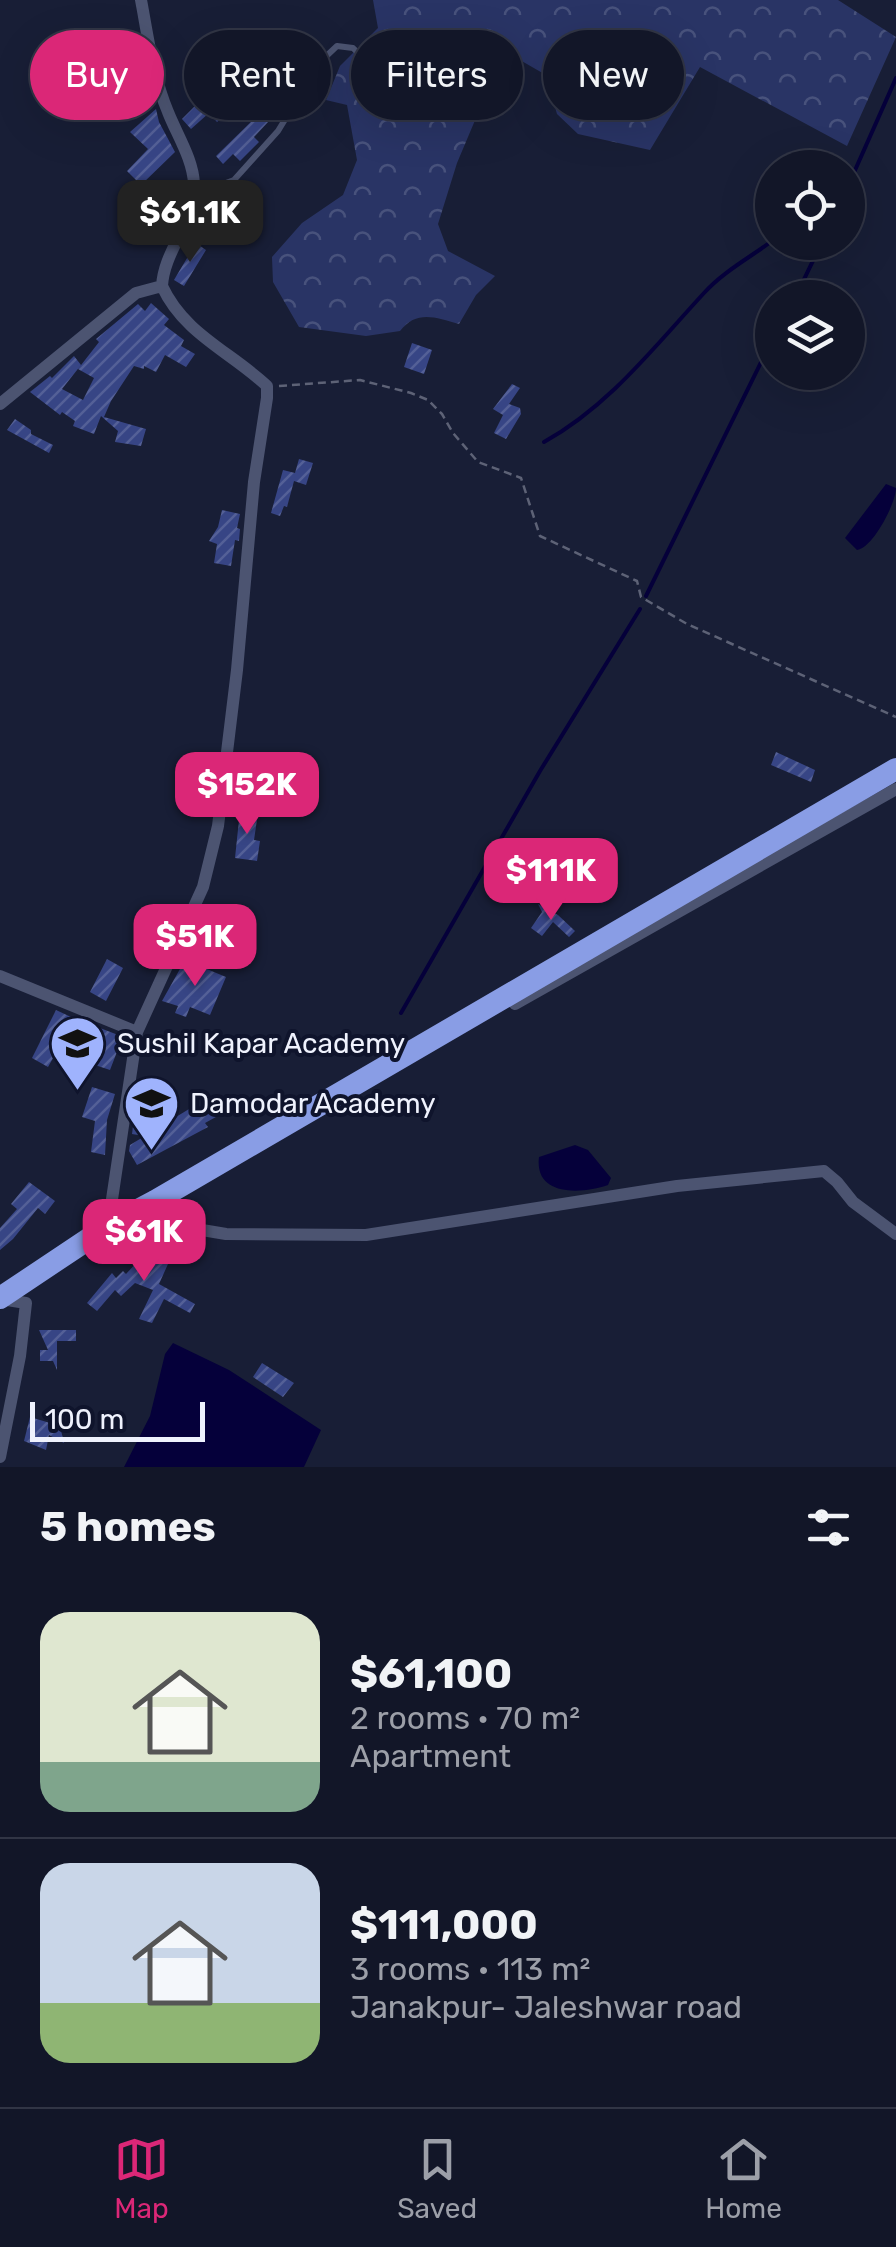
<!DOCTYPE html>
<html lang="en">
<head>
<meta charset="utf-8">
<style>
  :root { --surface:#121628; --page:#1b1f30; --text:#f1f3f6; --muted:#9c9fa8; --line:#313545; --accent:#db2777 }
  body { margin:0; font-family:Rubik,sans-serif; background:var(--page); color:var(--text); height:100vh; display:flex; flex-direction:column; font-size:38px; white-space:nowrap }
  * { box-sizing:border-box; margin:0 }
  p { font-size:32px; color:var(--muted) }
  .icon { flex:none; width:55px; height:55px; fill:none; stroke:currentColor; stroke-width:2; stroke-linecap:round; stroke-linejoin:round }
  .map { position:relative; height:1467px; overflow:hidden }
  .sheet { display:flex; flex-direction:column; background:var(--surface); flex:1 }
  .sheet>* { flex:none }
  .guide { position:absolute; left:30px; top:30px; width:838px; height:90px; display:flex; gap:20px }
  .fabs { position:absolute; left:755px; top:150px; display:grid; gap:20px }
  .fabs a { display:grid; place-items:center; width:110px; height:110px; border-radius:50%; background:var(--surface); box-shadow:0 10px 40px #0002,0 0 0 2px var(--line); font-size:50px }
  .scale { position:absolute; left:30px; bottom:25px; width:175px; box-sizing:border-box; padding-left:10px; border:5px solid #eff2fd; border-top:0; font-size:28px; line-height:35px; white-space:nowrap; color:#eff2fd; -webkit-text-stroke:8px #0f142c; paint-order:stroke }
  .price { position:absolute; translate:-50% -85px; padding:0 22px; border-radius:20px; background:var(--accent); color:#fff; font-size:32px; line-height:65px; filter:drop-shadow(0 2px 5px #0008) }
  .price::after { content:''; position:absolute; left:50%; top:60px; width:30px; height:22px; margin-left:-15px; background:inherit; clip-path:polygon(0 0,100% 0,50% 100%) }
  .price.on { background:#222; color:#fff }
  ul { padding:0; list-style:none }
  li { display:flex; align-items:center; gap:30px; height:250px; padding:0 40px }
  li+li { border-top:2px solid var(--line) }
  li span { display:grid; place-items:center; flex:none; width:280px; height:200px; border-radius:30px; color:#555 }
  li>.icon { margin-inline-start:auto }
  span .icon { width:120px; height:120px; fill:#fffc; stroke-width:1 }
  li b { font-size:42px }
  h2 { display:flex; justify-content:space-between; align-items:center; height:120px; padding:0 40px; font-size:42px }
  .pill { padding:0 35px; border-radius:45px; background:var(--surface); box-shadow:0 10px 40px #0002,0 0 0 2px var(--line); font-size:35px; line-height:90px }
  .pill.on { background:var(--accent); color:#fff }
  .dock { display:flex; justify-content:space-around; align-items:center; height:140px; border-top:2px solid var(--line); background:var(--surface); font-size:28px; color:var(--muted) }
  .dock a { display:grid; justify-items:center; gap:5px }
  .dock .on { color:var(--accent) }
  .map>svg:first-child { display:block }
  .forest { fill:url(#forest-crowns) }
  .water { fill:#05003a }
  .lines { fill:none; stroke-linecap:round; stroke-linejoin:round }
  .stream { stroke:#05003a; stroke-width:4 }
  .building { fill:url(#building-hatch) }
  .path { stroke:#5d6276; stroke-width:2.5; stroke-dasharray:8 5; stroke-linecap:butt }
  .lane { stroke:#4c5471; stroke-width:6 }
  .street { stroke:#4c5471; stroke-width:12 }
  .highway { stroke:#899de5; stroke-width:22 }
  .labels { text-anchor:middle; stroke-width:8; stroke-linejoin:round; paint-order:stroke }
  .poi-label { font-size:28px; fill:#eff2fd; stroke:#0f142c; text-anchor:start }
</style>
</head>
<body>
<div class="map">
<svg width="896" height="1467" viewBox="0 0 896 1467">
  <defs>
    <pattern id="forest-crowns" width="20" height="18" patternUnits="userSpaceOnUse" patternTransform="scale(2.5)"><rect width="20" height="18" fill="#293465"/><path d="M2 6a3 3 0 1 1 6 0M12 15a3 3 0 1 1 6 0" fill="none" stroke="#48527c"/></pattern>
    <pattern id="building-hatch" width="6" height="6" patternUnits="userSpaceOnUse" patternTransform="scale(2.5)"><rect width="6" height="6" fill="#374585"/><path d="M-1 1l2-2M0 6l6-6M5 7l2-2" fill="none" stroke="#546097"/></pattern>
  </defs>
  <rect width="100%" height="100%" fill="#181e36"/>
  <!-- forest -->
  <path class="forest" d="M373,0H838L896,37L847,146L700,67L650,150L578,134L557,114L546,75L513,56L492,80L457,163L438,224L448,251L495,276L476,295L459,324C435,317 416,310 400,331L366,336L299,327L273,282L272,257L302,223L343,195L357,160L347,105L326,100L340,66L378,28Z"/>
  <!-- water -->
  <path class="water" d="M886,484L896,488C896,503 873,548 857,550L845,538Z
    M575,1145L588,1150L611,1178L608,1185C582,1194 534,1197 539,1157Z
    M173,1343L229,1370L321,1430L304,1467H124L150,1416L165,1354Z"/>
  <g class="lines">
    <!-- stream -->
    <path class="stream" d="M848,186L896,78
      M795,298L822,242
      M544,442C609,406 654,347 704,293C723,272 749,258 772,241
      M646,596L772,340
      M401,1013L540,771L640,609"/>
  </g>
  <!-- building -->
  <path class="building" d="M226,54L245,72L257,77L250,88L236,78L229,81L213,67Z
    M237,92L243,98L233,113L230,111L217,122L209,113L191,129L182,119L202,99L204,102L214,93L224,104Z
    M156,109L159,122L175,152L141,185L127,171L148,149L130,132Z
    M260,113L269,121L254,137L259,142L240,161L233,154L223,164L216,156Z
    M196,243L206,250L184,286L174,280Z
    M151,303L169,319L164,325L184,340L181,346L195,354L186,367L165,355L156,372L144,366V369L134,366L111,401L104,417L146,429L141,446L115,442L118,431L101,416L94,434L73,426L75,421L62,412L60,415L30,392L50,376L52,378L74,356L81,365L62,389L83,400L94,378L78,369L99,342L96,339L138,304L145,311Z
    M412,343L432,350L424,374L404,367Z
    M512,384L520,388L509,404L520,408L521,414L506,439L494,433L503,415L493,409Z
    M15,419L31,430V434L53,445L49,453L7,430Z
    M299,459L313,463L306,485L294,481L287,507L284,506L280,516L271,513L283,470L295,473Z
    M222,510L240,514L237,528L240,529L239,541L235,540L231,566L214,563L217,544L209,541L218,527Z
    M776,752L815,770L811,782L771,765Z
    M240,810L258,813L254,840L260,841L257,861L235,858Z
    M538,904L558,915L575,931L569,937L553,922L542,936L531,928L542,912Z
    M107,959L123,968L106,1001L90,992Z
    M185,960L226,977L210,1015L190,1007L186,1017L175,1013L178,1006L162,1001Z
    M56,1010L99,1030L100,1028L126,1038L125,1046L120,1044L110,1070L89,1063L91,1058L61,1044L48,1067L32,1058Z
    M92,1087L115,1094L107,1120L105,1155L91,1152L95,1121L82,1117Z
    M138,1090L150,1092L144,1136L132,1134Z
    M220,1104L225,1112L205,1123L208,1127L137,1165L129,1151L130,1145L194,1106L200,1114Z
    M29,1182L55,1201L45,1214L38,1208L13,1239L0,1250V1228L17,1209L11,1204Z
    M167,1239L177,1244L159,1284L195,1304L190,1313L164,1299L152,1323L139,1319L153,1290L135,1283L121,1296L115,1290L97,1311L87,1303L112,1273L116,1278L123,1271L126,1274L150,1248L158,1258Z
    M39,1330H76V1341H57V1370L53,1361H40V1350H48Z
    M262,1363L294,1383L283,1397L253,1377Z
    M30,1417L60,1426L64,1443L49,1435L46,1450L24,1441Z"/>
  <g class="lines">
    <!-- path -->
    <path class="path" d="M279,386L360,380L411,393L428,400L442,414L453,433L478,462L521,478L540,536L637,581L641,597L687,624L896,717"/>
    <!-- lane -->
    <path class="lane" d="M194,185L223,184L234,180L278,131L320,62L337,46L353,48L368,63"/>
    <!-- street -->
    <path class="street" d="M0,404L136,293L162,286
      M0,976L137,1032
      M515,1004L896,789
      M155,1201L169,1217L190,1228L226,1234L366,1235L677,1186L824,1171L837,1182L853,1202L896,1234
      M108,1226L137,1032L203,887L218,826L237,670L254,482L267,398V386C231,352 184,334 162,286C164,250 195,222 194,184C193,159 177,135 168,112C153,77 148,37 141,0
      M0,1457L20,1356L26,1303L0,1299"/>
    <!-- highway -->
    <path class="highway" d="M0,1298L108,1226L155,1201L896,769"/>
  </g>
  <!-- icons -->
  <defs>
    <symbol id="school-pin" viewBox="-11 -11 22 30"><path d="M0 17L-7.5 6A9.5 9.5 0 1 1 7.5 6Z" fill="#9fb3fd" stroke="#0f142c"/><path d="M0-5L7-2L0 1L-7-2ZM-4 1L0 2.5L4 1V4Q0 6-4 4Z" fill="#111"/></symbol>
  </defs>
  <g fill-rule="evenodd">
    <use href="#school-pin" x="46" y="1012" width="63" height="86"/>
    <use href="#school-pin" x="120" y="1072" width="63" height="86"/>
  </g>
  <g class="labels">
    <!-- poi labels -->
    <g class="poi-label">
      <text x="117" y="1053">Sushil Kapar Academy</text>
      <text x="190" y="1113">Damodar Academy</text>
    </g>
  </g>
</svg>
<div class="fabs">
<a><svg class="icon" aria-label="locate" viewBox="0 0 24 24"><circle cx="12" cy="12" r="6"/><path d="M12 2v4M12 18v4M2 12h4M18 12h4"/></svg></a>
<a><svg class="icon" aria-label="layers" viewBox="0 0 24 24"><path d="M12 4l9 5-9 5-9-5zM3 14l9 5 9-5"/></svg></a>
</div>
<div class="scale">100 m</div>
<b class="price on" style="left:190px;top:265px">$61.1K</b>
<b class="price" style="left:247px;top:837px">$152K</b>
<b class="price" style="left:551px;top:923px">$111K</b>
<b class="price" style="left:195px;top:989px">$51K</b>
<b class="price" style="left:144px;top:1284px">$61K</b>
<div class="guide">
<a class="pill on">Buy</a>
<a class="pill">Rent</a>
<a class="pill">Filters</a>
<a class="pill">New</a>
</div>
</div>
<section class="sheet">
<h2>5 homes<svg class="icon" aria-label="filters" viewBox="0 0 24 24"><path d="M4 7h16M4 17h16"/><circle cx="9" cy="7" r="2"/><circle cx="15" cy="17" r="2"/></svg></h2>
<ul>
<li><span style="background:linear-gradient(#dfe7d0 75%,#7fa58c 0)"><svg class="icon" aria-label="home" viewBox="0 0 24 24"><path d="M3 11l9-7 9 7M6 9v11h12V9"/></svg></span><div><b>$61,100</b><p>2 rooms · 70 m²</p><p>Apartment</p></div></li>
<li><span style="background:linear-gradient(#c9d6e8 70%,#8fb573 0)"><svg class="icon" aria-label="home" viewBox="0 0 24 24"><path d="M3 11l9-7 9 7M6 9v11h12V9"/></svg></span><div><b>$111,000</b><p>3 rooms · 113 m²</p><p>Janakpur- Jaleshwar road</p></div></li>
</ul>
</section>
<nav class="dock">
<a class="on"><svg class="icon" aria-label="map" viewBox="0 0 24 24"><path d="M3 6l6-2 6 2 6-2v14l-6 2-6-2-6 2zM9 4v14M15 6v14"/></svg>Map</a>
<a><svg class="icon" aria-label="saved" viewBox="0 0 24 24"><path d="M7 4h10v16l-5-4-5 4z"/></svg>Saved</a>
<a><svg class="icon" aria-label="home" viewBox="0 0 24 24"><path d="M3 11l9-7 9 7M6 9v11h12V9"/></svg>Home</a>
</nav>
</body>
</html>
